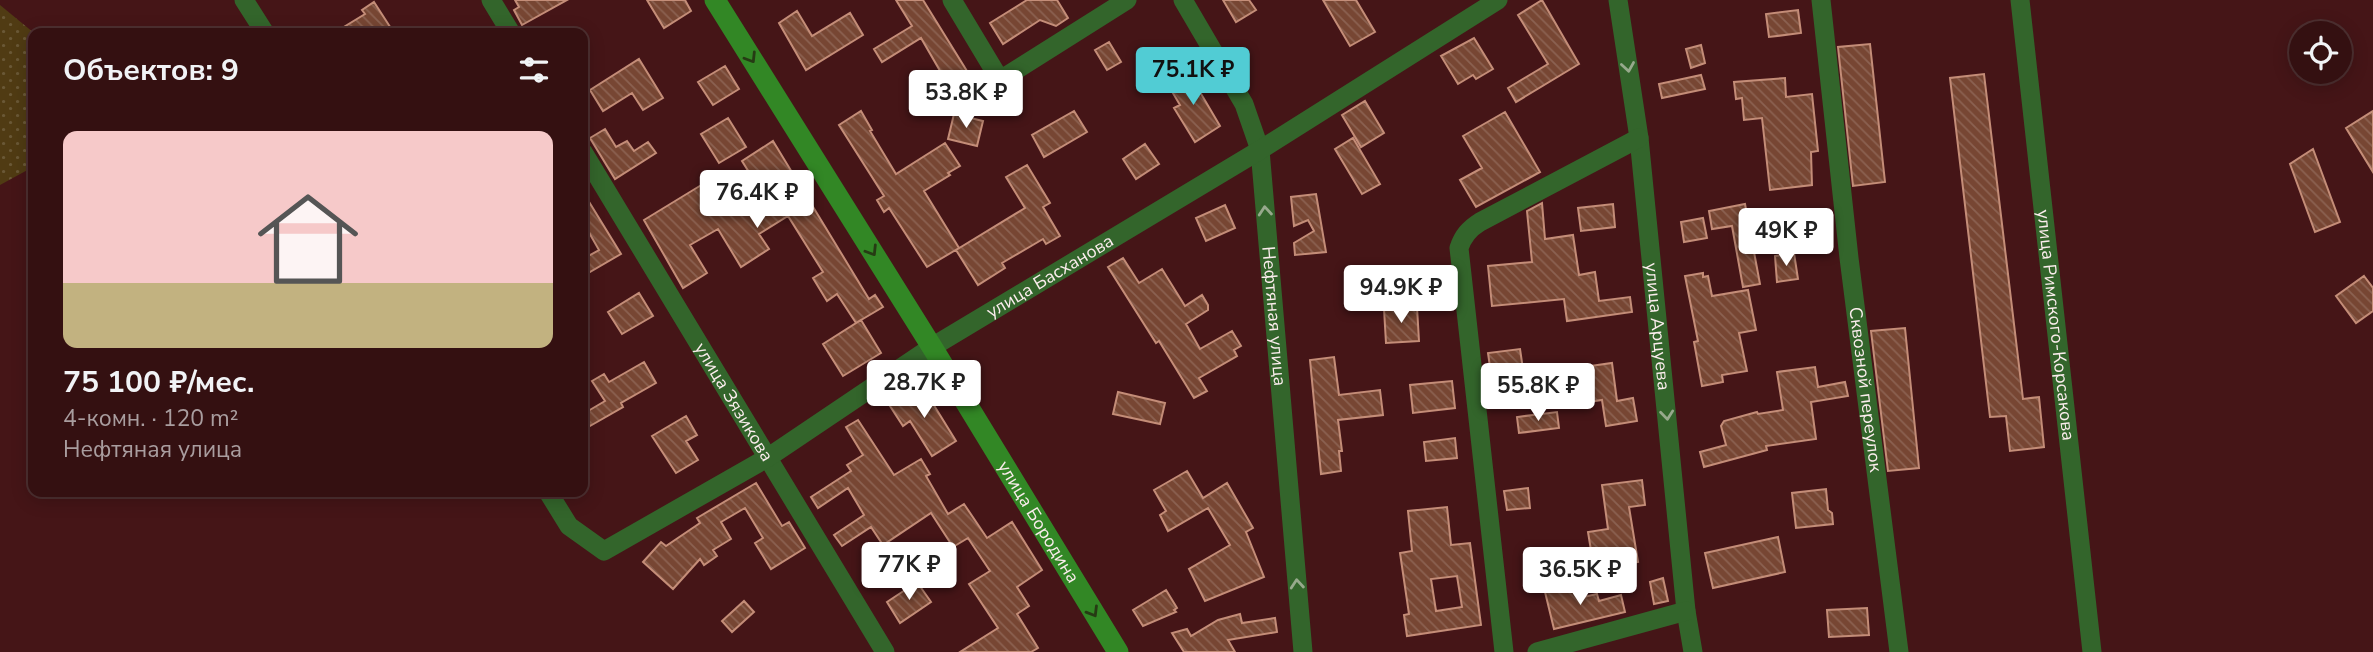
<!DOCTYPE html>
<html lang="ru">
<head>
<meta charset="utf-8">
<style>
  :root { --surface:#341011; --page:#3f1e1f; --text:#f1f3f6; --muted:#a99d9f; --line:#4e3031; --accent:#51ccd4 }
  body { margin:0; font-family:"Nunito Sans",sans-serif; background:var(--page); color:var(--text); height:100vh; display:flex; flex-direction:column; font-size:26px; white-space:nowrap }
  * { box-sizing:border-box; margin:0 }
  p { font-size:23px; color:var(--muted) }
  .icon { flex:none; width:38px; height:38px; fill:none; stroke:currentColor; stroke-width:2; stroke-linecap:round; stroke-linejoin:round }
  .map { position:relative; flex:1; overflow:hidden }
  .details { position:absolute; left:28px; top:28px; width:560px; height:469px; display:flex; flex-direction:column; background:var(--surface); border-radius:14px; box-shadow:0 4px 18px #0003,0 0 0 2px var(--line) }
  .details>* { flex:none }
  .tools { position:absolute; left:2289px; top:21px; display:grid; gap:14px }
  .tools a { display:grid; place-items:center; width:63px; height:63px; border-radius:50%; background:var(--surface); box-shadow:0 4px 18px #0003,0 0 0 2px var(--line); font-size:35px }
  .price { position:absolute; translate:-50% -60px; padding:0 16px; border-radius:7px; background:#fff; color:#222; font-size:23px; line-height:46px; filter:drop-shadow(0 2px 4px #0008) }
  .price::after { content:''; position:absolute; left:50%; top:42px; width:21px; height:16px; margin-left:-10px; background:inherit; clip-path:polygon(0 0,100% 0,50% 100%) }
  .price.on { background:var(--accent); color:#111 }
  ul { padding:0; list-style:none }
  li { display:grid; align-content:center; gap:14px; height:371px; padding:0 35px }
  li span { display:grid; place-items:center; height:217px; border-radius:14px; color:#555 }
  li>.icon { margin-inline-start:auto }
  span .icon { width:126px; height:126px; fill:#fffc; stroke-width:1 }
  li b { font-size:30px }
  h2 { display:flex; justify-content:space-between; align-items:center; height:84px; padding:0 35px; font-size:30px }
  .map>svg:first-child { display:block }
  .grass { fill:url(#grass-dots) }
  .building { fill:url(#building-back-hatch); stroke:#c48d78; stroke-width:2; fill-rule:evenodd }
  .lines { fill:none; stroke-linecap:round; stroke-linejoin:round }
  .street { stroke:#33652b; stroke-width:19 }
  .secondary { stroke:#328725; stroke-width:21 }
  .oneway { stroke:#263b14 }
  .oneway2 { stroke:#97a98c }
  .labels { text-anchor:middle; stroke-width:5; stroke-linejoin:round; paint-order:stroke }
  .street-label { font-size:18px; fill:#fbeded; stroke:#1e0909 }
</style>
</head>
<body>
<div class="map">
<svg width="2373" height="652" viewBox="0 0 2373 652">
  <defs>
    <pattern id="grass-dots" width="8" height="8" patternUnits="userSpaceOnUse" patternTransform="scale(1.75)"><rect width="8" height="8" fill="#503b13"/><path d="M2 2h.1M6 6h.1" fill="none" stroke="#6a5836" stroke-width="1.8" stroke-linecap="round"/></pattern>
    <pattern id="building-back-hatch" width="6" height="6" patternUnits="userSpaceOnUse" patternTransform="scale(1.75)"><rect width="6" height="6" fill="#774633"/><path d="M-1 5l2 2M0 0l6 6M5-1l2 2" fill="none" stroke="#8b6151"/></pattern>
  </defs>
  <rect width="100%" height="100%" fill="#451517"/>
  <!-- grass -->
  <path class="grass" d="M0,5L34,33L33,167L0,185Z"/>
  <!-- building -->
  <path class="building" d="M515,0H567L522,25L514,10L519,7Z
    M647,0H685L691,11L664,28Z
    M896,0H923L970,76L950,88L921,38L882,62L874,49L912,26Z
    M1027,0H1057L1068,18L1056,26L1040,20L1003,44L990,23Z
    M1223,0H1249L1256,10L1236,22Z
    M1323,0H1356L1375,32L1350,46Z
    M1542,0L1579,64L1516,102L1508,88L1548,64L1518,15Z
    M374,2L394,33H334L365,14L362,10Z
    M1798,10L1801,33L1769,37L1766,14Z
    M797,11L812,36L850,13L863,35L806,70L779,23Z
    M1474,38L1493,69L1476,79L1473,75L1458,84L1441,56Z
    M1109,42L1121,62L1107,70L1095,50Z
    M1870,44L1885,182L1853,186L1838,47Z
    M1701,45L1705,63L1691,68L1686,49Z
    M639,59L663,98L643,110L632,93L603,111L590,90Z
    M725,66L739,89L713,105L698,82Z
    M1187,70L1220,126L1195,142L1174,108L1180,105L1167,83Z
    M1984,74L2023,399L2039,397L2044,447L2010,451L2006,416L1990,417L1950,78Z
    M1701,75L1705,89L1662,98L1659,84Z
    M1785,78L1786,97L1812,94L1818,151L1811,152L1812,185L1770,190L1762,118L1744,120L1742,98L1736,99L1734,82Z
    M1365,101L1384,133L1361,147L1342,115Z
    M861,111L872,130L870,131L896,174L945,143L960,166L948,173L950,175L924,191L959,248L927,267L889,208L884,212L877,200L884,196L839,125Z
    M1074,111L1087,132L1044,157L1032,135Z
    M2373,111V172L2346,128Z
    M1505,112L1540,172L1476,207L1460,180L1482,168L1463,136Z
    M954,114L983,121L977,146L948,139Z
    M728,118L746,147L719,163L701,134Z
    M605,129L616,147L627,141L634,151L648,142L656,153L615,179L590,138Z
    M1353,138L1380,184L1362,194L1335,149Z
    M773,141L869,299L875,295L883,307L856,323L837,294L827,301L813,278L823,272L788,216L759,234L769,249L741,267L718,229L690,245L707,273L683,288L644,220L703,184L719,209L757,185L742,161Z
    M1145,144L1159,164L1136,179L1123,159Z
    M2313,149L2340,222L2315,232L2290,164Z
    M1027,165L1050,203L1043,207L1060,236L1046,244L1043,239L1002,263L1005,268L978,285L956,250L1025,208L1006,177Z
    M583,192L621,254L583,276V259L599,250L583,222Z
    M1316,194L1326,252L1295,255L1294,243L1314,231L1308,220L1294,226L1291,197Z
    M1542,203L1545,239L1573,235L1579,275L1595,272L1599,301L1630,297L1632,312L1567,321L1564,299L1492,306L1488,266L1532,262L1527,211Z
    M1613,204L1615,227L1581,231L1578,208Z
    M1745,204L1760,284L1743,287L1732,226L1712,229L1709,211Z
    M1225,205L1235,228L1206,241L1196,218Z
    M1703,218L1707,238L1684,242L1681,222Z
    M1794,253L1798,279L1777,282L1775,256Z
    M1123,258L1139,283L1162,269L1185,306L1202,295L1208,305V310L1186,324L1200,349L1232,331L1241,346L1234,350L1237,356L1199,378L1207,391L1194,398L1159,341L1156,343L1108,267Z
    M1703,273V277L1708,276L1712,296L1748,290L1756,330L1739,333L1747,371L1722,375L1723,382L1702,386L1694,342L1698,341L1685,276Z
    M2364,276L2373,288V311L2356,323L2336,296Z
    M639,293L653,316L622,334L608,312Z
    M1417,307L1419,341L1386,343L1384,309Z
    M861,320L881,353L843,376L823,344Z
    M1905,328L1919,468L1888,471L1871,331Z
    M1520,349L1524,376L1492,381L1488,353Z
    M1334,357L1339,395L1380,390L1383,415L1338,420L1342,451H1339L1341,471L1321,474L1310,360Z
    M644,362L656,383L621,403L623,407L590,426L583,414L605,401L592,381L604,374L609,382Z
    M1612,363L1617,401L1633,398L1637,421L1606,426L1602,400L1581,403L1576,368Z
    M1815,367L1818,387L1845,382L1848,396L1811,402L1816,439L1766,446L1767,450L1704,467L1700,452L1726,445L1721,426L1724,421L1757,412L1758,414L1783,410L1777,372Z
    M1452,381L1455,408L1413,413L1410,385Z
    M922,386L956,441L932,456L910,421L903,426L890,406Z
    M1118,392L1165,403L1160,424L1113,414Z
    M1557,412L1559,428L1519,433L1517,417Z
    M686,416L697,435L686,441L698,460L676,473L652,436Z
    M858,420L894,475L921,459L930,474L926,476L948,514L964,504L987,538L1012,522L1042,570L1017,587L1029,606L1017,614L1038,648L1031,652H960L998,628L969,584L990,571L968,538L953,547L931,513L883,545L871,527L842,546L834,535L864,515L848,488L818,508L811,497L851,471L847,465L863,455L846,427Z
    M1455,438L1457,458L1426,461L1424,442Z
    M1187,471L1203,498L1227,483L1253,528L1246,532L1264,577L1205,601L1189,569L1230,545L1208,508L1168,531L1160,515L1166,511L1154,490Z
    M1642,480L1645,505L1629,507L1638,562L1594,569L1588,532L1608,529L1602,485Z
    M756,483L782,526L789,522L805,548L771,569L755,543L763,538L745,508L721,522L731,539L713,550L717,556L704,565L700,559L673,589L643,562L661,542L666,546L700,523L697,518Z
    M1528,488L1530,508L1507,510L1504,491Z
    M1826,489L1828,510L1832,513L1833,524L1796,528L1792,493Z
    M1447,507L1451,545L1470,543L1481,625L1407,636L1404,615L1409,614L1400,553L1412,551L1408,511ZM1457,576L1462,607L1436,611L1431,579Z
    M1778,537L1785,572L1713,588L1705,553Z
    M1663,578L1668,601L1654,604L1650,582Z
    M917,582L931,602L900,623L887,602Z
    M1576,585L1579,598L1597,594L1599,601L1621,595L1625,612L1554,629L1545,592Z
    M1166,590L1177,608L1174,610L1176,612L1143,626L1133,610Z
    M744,601L754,612L732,632L722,621Z
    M1867,608L1869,635L1829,637L1827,610Z
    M1240,614L1242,623L1275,618L1277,632L1228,640L1235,652H1184L1172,633L1187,629L1191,636L1218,620Z"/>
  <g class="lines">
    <!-- street -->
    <g class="street">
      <path d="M244,0L265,33"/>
      <path d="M491,0L511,33"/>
      <path d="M952,0L1000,80L1127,0"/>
      <path id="s1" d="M1183,0L1244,104L1260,150L1303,652"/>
      <path id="s2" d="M1618,0L1639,138L1686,611L1693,652"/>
      <path id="s3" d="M1821,0L1849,258L1899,652"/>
      <path id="s4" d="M2020,0L2092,652"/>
      <path id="s5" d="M583,152L885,652"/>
      <path id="s6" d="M548,492L569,526L604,551L767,458L932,347L1260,150L1498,0"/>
      <path d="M1504,652L1459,248C1463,236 1469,229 1480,222L1639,138"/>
      <path d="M1537,652L1686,611"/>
    </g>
    <!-- secondary -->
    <path class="secondary" id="s7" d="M715,0L932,347L1118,652"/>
  </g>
  <!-- one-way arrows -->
  <defs><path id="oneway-chevron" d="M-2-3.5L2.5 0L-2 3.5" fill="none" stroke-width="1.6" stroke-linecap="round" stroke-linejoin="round" transform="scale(1.75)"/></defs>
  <g class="oneway">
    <use href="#oneway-chevron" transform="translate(751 58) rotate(58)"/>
    <use href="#oneway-chevron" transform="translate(872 251) rotate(58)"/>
    <use href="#oneway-chevron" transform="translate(1093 612) rotate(59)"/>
  </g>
  <g class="oneway2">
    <use href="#oneway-chevron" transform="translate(1628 67) rotate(81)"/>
    <use href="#oneway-chevron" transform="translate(1265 211) rotate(-95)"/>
    <use href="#oneway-chevron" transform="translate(1667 415) rotate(84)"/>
    <use href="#oneway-chevron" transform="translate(1297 584) rotate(-95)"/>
  </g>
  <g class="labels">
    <!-- street labels -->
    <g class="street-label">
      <text dy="6" stroke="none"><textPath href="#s6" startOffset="607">улица Басханова</textPath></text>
      <text dy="6" stroke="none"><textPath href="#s1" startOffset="336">Нефтяная улица</textPath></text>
      <text dy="6" stroke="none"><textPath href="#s2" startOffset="329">улица Арцуева</textPath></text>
      <text dy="6" stroke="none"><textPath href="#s4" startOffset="327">улица Римского-Корсакова</textPath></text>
      <text dy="6" stroke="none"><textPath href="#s3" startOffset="392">Сквозной переулок</textPath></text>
      <text dy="6" stroke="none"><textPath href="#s5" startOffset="292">улица Зязикова</textPath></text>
      <text dy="6" stroke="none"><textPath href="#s7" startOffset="614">улица Бородина</textPath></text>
    </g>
  </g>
</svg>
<div class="tools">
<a><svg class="icon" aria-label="locate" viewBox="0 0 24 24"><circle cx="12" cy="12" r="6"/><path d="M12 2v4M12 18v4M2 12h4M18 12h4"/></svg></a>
</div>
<b class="price on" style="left:1193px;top:107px">75.1K ₽</b>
<b class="price" style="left:966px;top:130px">53.8K ₽</b>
<b class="price" style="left:757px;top:230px">76.4K ₽</b>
<b class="price" style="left:1786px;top:268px">49K ₽</b>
<b class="price" style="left:1401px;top:325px">94.9K ₽</b>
<b class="price" style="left:924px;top:420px">28.7K ₽</b>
<b class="price" style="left:1538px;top:423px">55.8K ₽</b>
<b class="price" style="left:909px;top:602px">77K ₽</b>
<b class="price" style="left:1580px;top:607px">36.5K ₽</b>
<section class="details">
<h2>Объектов: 9<svg class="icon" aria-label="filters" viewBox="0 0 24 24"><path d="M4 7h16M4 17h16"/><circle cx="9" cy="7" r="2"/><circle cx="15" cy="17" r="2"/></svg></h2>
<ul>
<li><span style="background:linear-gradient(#f6c9c9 70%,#c2b280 0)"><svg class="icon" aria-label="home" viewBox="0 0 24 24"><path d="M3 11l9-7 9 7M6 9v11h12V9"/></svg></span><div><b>75 100 ₽/мес.</b><p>4-комн. · 120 m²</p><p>Нефтяная улица</p></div></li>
</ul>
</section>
</div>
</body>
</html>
